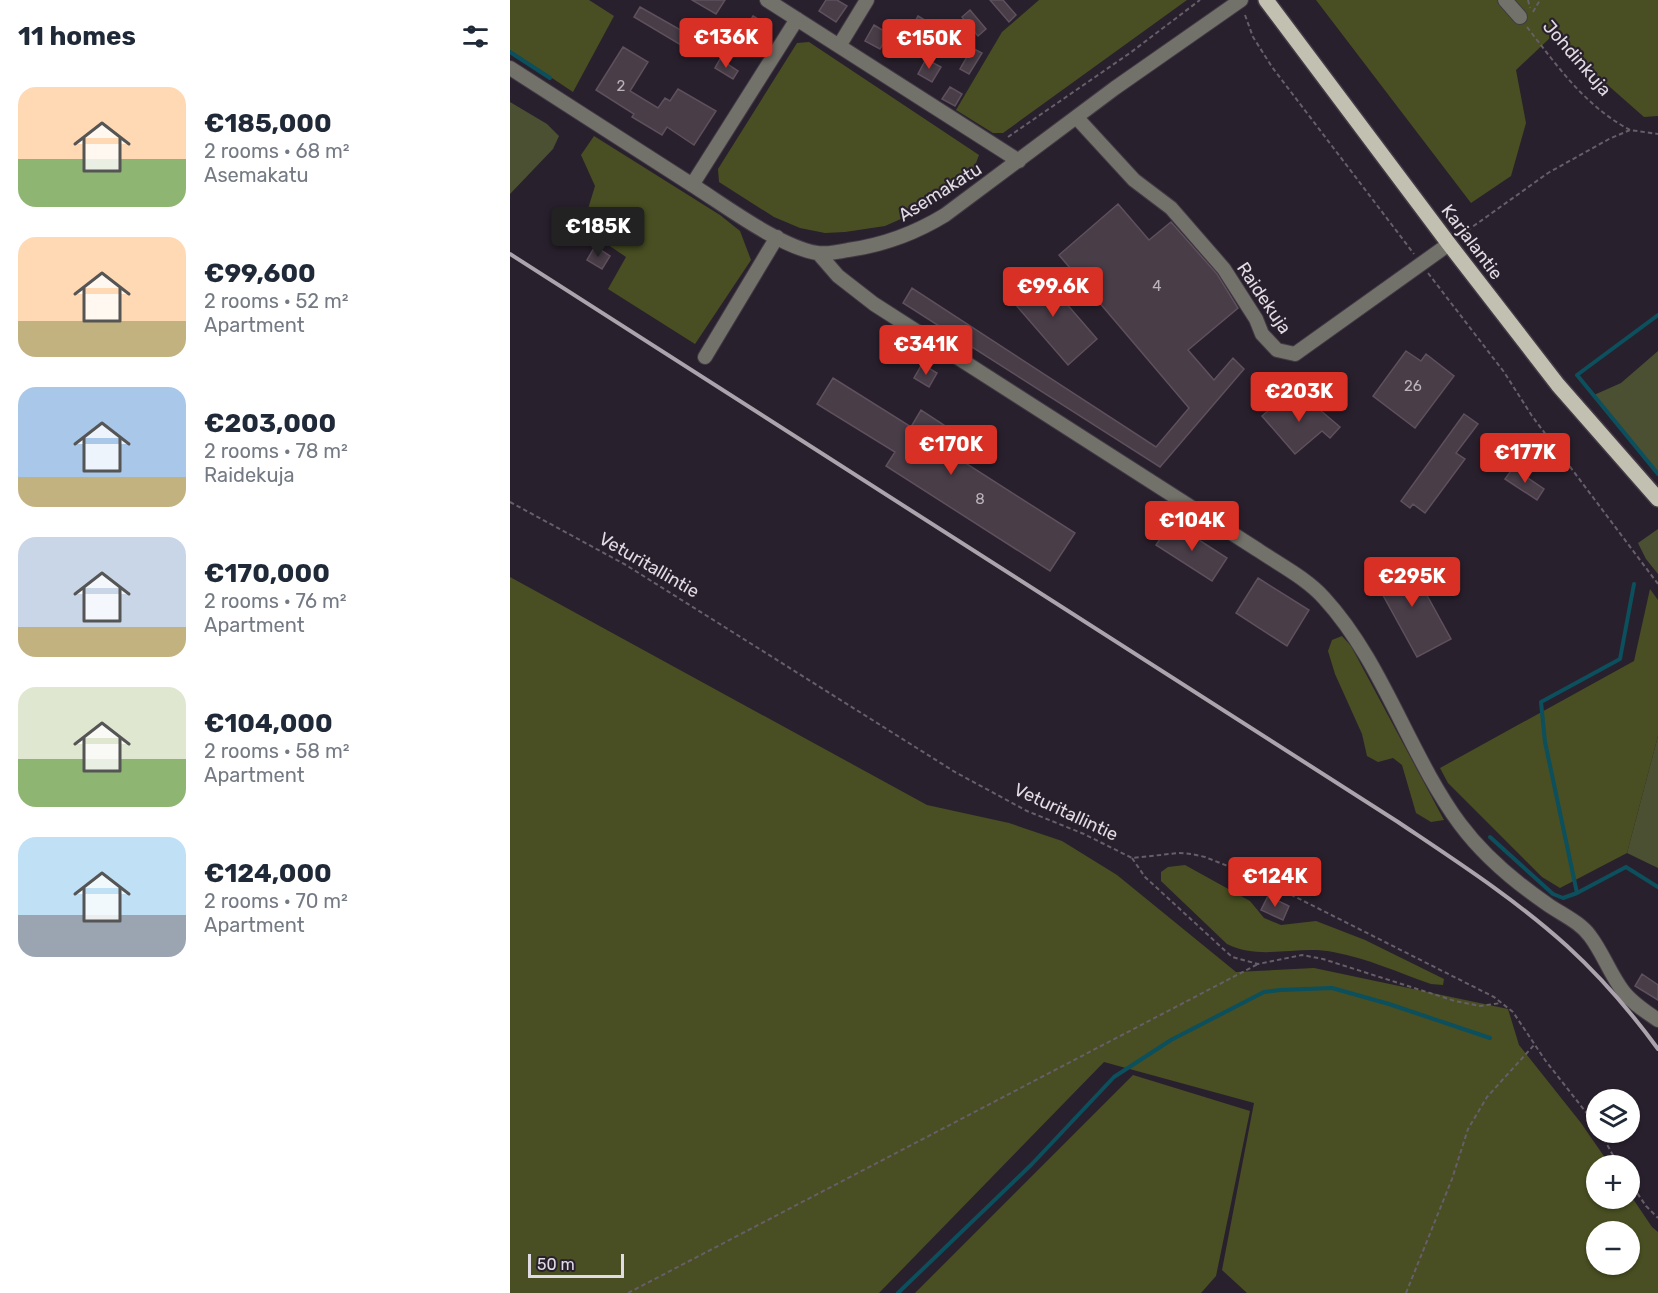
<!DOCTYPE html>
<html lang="en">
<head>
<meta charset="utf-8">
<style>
  :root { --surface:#fff; --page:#f2f2f3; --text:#1f2937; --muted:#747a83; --accent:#d93025 }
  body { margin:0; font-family:Rubik,sans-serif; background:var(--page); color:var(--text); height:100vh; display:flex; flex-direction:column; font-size:22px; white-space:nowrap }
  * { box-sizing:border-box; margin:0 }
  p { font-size:20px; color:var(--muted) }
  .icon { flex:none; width:33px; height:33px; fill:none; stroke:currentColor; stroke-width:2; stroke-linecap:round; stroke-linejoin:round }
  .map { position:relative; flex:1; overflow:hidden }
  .panel { display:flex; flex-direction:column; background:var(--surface); width:510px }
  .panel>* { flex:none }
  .buttons { position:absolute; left:1076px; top:1089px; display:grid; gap:12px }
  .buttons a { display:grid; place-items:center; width:54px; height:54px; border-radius:50%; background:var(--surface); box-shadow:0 2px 4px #0004; font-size:30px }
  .scale { position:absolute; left:18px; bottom:15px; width:96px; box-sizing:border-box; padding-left:6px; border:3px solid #e1dbe3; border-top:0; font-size:16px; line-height:21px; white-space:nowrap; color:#e1dbe3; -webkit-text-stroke:4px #29202d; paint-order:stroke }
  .price { position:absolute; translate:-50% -51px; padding:0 14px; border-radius:6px; background:var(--accent); color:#fff; font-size:20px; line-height:39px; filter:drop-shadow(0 2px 3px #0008) }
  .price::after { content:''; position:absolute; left:50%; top:36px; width:18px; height:14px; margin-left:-9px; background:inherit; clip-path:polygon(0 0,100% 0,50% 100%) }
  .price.on { background:#222; color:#fff }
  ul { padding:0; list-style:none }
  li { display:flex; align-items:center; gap:18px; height:150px; padding:0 18px }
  li span { display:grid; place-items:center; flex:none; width:168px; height:120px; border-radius:18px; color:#555 }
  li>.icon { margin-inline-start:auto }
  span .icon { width:72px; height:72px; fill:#fffc; stroke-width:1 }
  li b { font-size:26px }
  h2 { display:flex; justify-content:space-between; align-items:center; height:72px; padding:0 18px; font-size:26px }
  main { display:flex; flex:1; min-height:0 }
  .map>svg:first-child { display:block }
  .green { fill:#4c5033 }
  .forest { fill:#494f22; fill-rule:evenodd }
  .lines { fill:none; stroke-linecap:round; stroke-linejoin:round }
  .stream { stroke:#0c4f5d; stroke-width:4 }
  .building { fill:#493d48; stroke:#5e505d; stroke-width:1.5 }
  .minor-casing { stroke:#433a46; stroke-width:16 }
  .major-casing { stroke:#433a46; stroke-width:18 }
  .path { stroke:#665e69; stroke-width:2; stroke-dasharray:4.5 3; stroke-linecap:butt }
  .minor { stroke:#72726a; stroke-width:14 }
  .major { stroke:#c2c1b1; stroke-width:15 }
  .rail { stroke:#aba4ad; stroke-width:4 }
  .labels { text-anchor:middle; stroke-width:4.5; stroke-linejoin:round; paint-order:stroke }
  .number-label { font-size:15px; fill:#bbb4bc }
  .street-label { font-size:18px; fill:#e1dbe3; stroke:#29202d }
</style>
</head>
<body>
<main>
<section class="panel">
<h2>11 homes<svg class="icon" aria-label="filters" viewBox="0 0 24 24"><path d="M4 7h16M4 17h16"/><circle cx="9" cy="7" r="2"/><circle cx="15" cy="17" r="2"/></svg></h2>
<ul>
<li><span style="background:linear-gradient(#ffd9b3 60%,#8fb573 0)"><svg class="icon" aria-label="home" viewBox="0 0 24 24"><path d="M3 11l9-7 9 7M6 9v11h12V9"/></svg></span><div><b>€185,000</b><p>2 rooms · 68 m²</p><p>Asemakatu</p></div></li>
<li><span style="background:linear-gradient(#ffd9b3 70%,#c2b280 0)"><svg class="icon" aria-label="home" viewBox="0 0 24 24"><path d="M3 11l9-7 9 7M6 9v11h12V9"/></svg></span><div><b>€99,600</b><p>2 rooms · 52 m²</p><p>Apartment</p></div></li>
<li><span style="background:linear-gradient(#a9c7e8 75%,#c2b280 0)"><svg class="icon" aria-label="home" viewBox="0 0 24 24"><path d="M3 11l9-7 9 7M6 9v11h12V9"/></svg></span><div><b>€203,000</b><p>2 rooms · 78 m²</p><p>Raidekuja</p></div></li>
<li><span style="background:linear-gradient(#c9d6e8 75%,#c2b280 0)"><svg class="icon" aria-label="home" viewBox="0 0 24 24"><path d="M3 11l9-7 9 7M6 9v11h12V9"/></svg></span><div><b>€170,000</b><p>2 rooms · 76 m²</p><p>Apartment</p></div></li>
<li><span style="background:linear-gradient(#dfe7d0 60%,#8fb573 0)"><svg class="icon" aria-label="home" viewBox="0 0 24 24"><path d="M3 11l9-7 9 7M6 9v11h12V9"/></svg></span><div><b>€104,000</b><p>2 rooms · 58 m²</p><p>Apartment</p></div></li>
<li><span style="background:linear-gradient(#bfe0f5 65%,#9aa5b1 0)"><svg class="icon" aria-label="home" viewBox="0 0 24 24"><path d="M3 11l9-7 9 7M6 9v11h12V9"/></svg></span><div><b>€124,000</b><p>2 rooms · 70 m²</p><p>Apartment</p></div></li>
</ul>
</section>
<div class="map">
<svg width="1148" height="1293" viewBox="0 0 1148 1293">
  <rect width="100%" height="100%" fill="#29202d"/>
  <!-- green -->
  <path class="green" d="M0,102L37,124L49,136L43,149L0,194Z
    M1148,351V474L1084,395L1111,383Z
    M1148,529V574L1136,559L1128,543Z
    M1148,736V868L1117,853Z"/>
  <!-- forest -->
  <path class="forest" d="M0,0H79L104,16L63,92L0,50Z
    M529,0H677L493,133H483L446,110L492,32Z
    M806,0H1148V116L1134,117L1042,36L1006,70L1016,123L1001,176L961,203Z
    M299,42L469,155L464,168L411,210L375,226L335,232L315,233L290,228L264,217L209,182L208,169L287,43Z
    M84,136L210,215L230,231L241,260L185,344L98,289L116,257L88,238L60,239L47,221L54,212L78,209L85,186L71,155Z
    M0,577L417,805L499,823L552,841L607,875L726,972L804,968L998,1009L1009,1045L1071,1123L1100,1165L1086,1166V1198H1119V1193L1142,1227L1148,1232V1293H737L712,1270L744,1103L594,1062L369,1293H0ZM1086,1232H1119V1264H1086Z
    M1140,589L1148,600V736L1117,853L1050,888L1032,877L938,783L930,768L1124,661Z
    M832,636L841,646L934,820L921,822L906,813L892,765L883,758L868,762L857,756L852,734L825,674L818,651L822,640Z
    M675,865L740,901L754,918L771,925L806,921L855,940L934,979L933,985L921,984C889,973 857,958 823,952C787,945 751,961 717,944L651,881V872L658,867Z
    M623,1075L740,1111L706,1276L691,1293H405Z"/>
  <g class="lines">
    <!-- stream -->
    <path class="stream" d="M0,52L40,78
      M1148,315L1067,375L1148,474
      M980,837L1043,894L1053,898L1067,893L1116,867L1148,887
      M1067,893L1035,742L1031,702L1110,659L1124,584
      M388,1293L522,1164L604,1077L661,1040L754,992L770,990L822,988L879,1004L980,1038"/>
  </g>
  <!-- building -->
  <path class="building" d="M182,0H215L206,14Z
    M316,0H327L337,6L326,22L309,11Z
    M480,0H493L506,15L499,22Z
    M130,7L183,37L176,48L124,17Z
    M460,10L476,29L468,36L452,17Z
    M243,16L258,25L242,50L225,40L230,31L233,33Z
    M408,16L418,22L408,38L399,33Z
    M364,25L379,34L370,49L355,41Z
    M113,47L138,62L120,91L148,108L155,98L160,101L168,89L206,111L184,145L157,127L152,135L122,117L124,114L86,90Z
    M462,48L472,53L459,74L450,69Z
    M210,59L228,71L223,79L205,68Z
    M416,59L431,67L422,82L408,74Z
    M440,87L452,94L445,106L432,99Z
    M608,204L639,240L661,222L707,274L728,308L678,350L704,380L723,358L734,369L650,467L393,303L402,288L646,447L679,408L549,255Z
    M85,246L100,256L92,269L77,260Z
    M529,272L587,339L558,365L499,297Z
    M896,351L911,361L916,354L944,376L905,428L863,396Z
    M412,364L427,373L419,387L404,378Z
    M323,378L401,427L411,410L446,433L435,450L565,533L540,571L376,466L385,452L307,404Z
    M790,393L830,427L820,438L812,431L785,454L752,416L768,402L775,410Z
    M954,414L968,424L946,453L955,459L915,513L903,504L900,508L891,501Z
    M1003,468L1034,489L1027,500L995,479Z
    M661,522L717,558L702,581L646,545Z
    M897,559L941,639L907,657L863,577Z
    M748,578L799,610L777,646L726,613Z
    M758,896L779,906L773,920L751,910Z
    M1132,974L1148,985V1000L1125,986Z"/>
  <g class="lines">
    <defs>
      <path id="minor" d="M257,0L509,161
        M995,0L1010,17
        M329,46L357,0
        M0,68C62,108 125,148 187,188C218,208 271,247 307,253C316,254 329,252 338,250C374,245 404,234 435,215L605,88L731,0
        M567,118L624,180L661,208L714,269L746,319L752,334L767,350L785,354L939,244
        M182,185L287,19
        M308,253L328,276L364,304L748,550C770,565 796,578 814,598C873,662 899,755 950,824C973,855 1005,882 1037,904C1051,914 1070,922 1080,936C1093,953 1100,974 1113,991C1122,1003 1135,1011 1148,1020
        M195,357L267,237"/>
      <path id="major" d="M756,0L939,244L1048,385L1148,499"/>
    </defs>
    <!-- minor casing -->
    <use href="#minor" class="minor-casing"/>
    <!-- major casing -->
    <use href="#major" class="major-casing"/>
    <!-- path -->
    <path class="path" d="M1018,0L1020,8
      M1023,12L1030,0
      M735,15L743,37L762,67L904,254
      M1017,27C1048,67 1075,106 1120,130
      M498,137L620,53L690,0
      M951,235L1038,173L1099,139L1120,130L1148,134
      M918,273L994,372L1022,416L1148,584
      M0,502L116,565L445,772L517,811L574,834L622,858L669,853L682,854L695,857L748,878L984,997L1003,1012L1035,1060L1086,1125
      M622,858L635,877L722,957L748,964L792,955L813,959L945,1001L970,1006L991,1003
      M1090,1132L1109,1166
      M1119,1181L1136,1206L1148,1218
      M118,1293L748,964
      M896,1293L942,1179L958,1129L977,1097L1025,1044"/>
    <!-- minor -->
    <use href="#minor" class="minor"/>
    <!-- major -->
    <use href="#major" class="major"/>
    <!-- rail -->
    <path class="rail" d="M0,254L888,822C946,861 1005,899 1057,946C1091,977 1121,1012 1148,1049"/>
  </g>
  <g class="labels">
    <!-- number labels -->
    <g class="number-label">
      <text x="111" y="91">2</text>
      <text x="647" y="291">4</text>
      <text x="903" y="391">26</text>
      <text x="470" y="504">8</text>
    </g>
    <!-- street labels -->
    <g class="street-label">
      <text transform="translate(1067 58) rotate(49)" y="6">Johdinkuja</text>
      <text transform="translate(430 192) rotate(-32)" y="6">Asemakatu</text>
      <text transform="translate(962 242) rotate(53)" y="6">Karjalantie</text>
      <text transform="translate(754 298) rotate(56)" y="6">Raidekuja</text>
      <text transform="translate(139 565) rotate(30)" y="6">Veturitallintie</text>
      <text transform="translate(556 812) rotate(25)" y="6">Veturitallintie</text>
    </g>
  </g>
</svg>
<div class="buttons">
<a><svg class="icon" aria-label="layers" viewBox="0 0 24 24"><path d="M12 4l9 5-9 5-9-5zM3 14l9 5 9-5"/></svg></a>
<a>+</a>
<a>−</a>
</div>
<div class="scale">50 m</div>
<b class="price" style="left:216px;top:69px">€136K</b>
<b class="price" style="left:419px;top:70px">€150K</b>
<b class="price on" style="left:88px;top:258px">€185K</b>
<b class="price" style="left:543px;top:318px">€99.6K</b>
<b class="price" style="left:416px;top:376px">€341K</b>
<b class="price" style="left:789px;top:423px">€203K</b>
<b class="price" style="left:441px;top:476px">€170K</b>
<b class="price" style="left:1015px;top:484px">€177K</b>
<b class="price" style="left:682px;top:552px">€104K</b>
<b class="price" style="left:902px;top:608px">€295K</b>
<b class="price" style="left:765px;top:908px">€124K</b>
</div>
</main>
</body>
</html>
